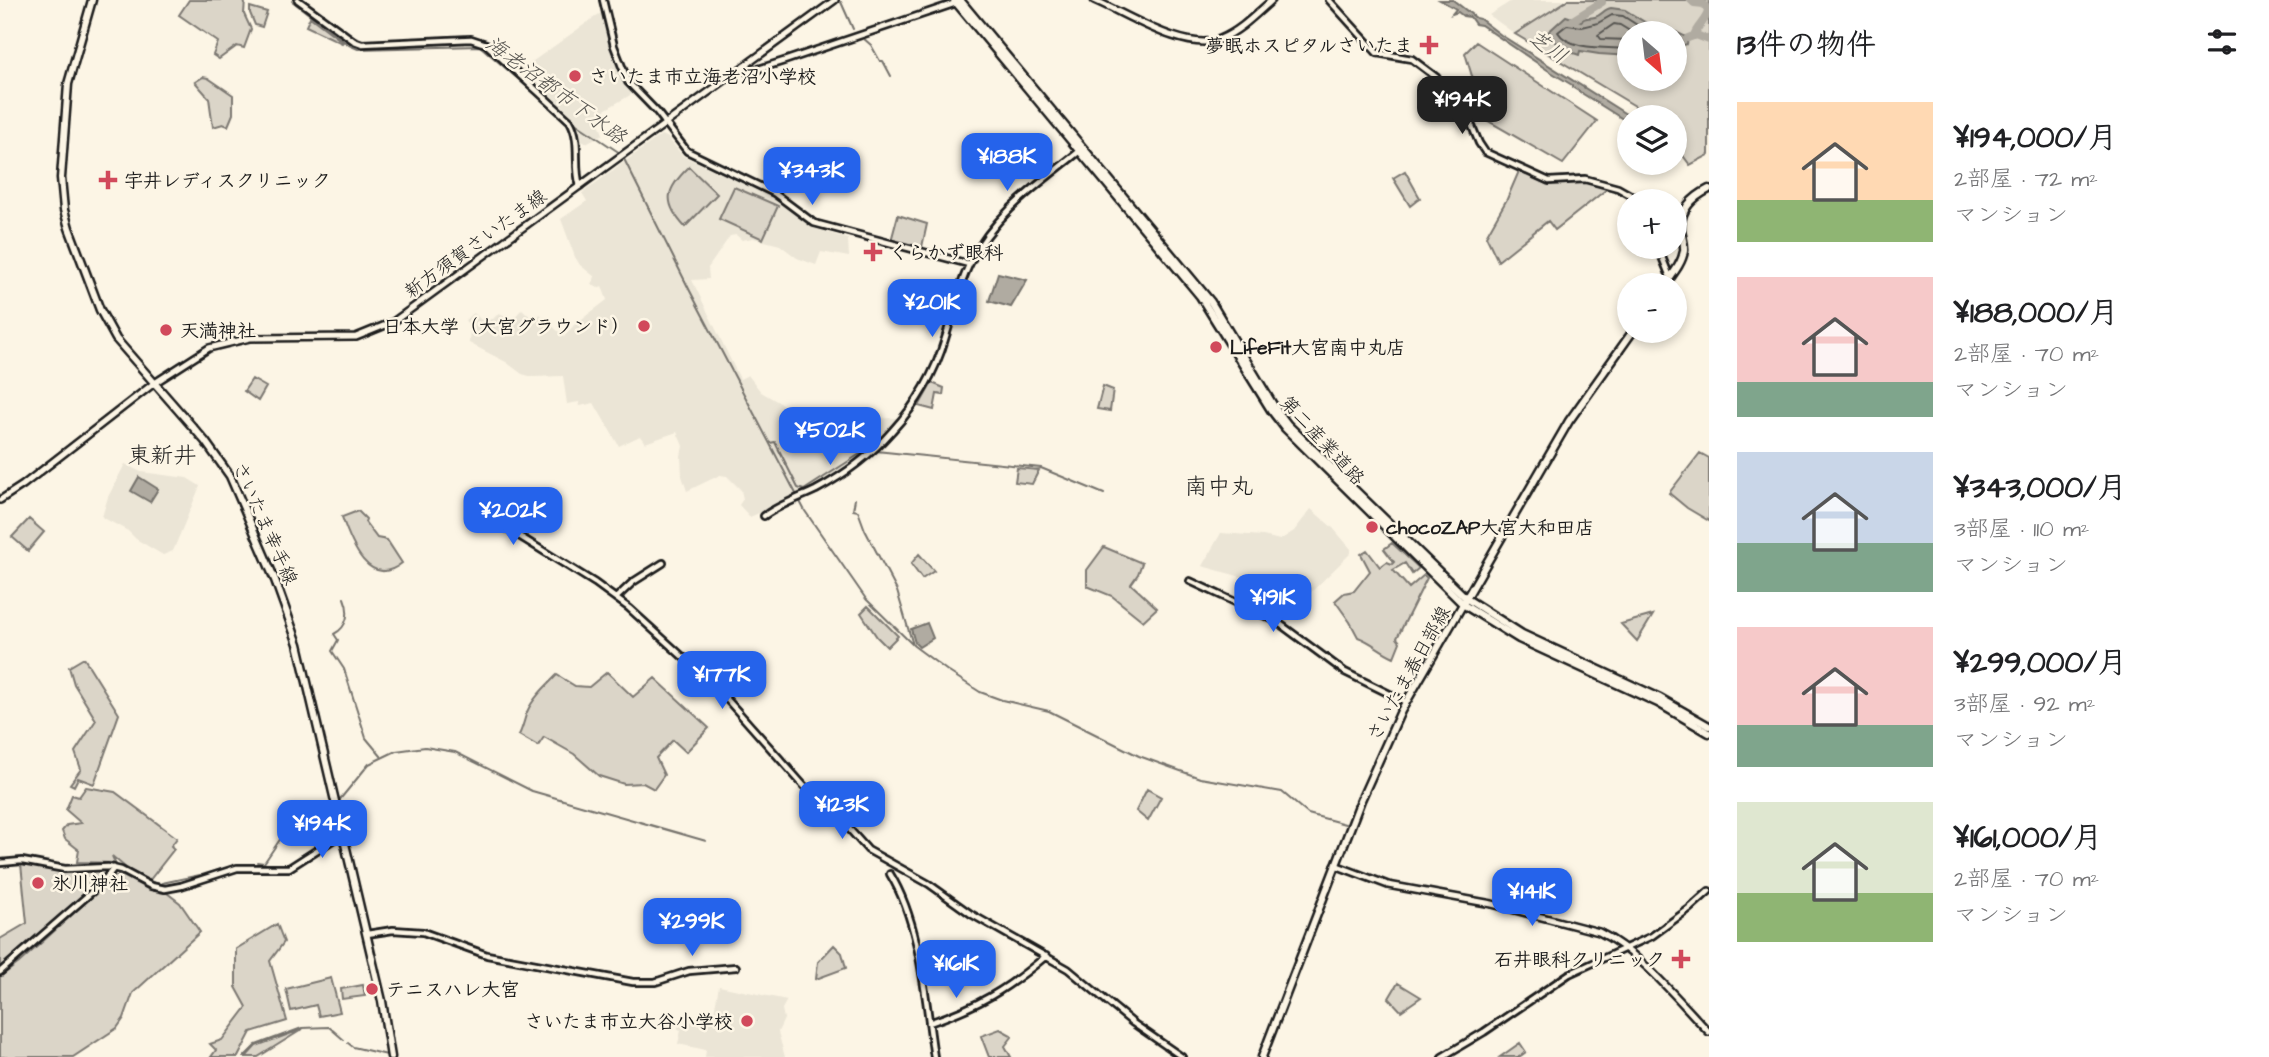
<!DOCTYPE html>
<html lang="ja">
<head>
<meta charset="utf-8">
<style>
  :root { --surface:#fff; --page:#f6f6f6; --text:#202124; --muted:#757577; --accent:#2563eb }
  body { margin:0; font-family:"Architects Daughter","Klee One",sans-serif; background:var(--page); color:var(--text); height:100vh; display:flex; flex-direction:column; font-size:26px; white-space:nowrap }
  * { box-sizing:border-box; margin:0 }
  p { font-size:23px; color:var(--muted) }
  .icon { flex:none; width:38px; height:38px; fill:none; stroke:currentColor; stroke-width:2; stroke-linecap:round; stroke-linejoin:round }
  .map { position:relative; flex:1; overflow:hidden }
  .sheet { display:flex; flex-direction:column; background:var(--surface); width:560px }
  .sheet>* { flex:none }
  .needle { width:46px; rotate:152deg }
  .fabs { position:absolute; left:1617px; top:21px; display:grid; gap:14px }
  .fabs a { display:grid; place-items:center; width:70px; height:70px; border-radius:50%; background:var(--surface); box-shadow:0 4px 10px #0003; font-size:35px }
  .price { position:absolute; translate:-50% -60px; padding:0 16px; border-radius:14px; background:var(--accent); color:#fff; font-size:23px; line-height:46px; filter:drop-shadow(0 2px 4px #0008) }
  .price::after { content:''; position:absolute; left:50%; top:42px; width:21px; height:16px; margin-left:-10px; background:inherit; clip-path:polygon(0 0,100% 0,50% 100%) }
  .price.selected { background:#222; color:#fff }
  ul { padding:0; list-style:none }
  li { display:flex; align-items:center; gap:21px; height:175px; padding:0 28px }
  li span { display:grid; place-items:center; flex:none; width:196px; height:140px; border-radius:0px; color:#555 }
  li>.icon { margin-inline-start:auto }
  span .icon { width:84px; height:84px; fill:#fffc; stroke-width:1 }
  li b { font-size:30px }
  h2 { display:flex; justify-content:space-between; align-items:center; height:84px; padding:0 28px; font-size:30px }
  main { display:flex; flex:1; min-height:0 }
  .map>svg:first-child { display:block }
  .built { fill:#ebe5d6 }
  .green { fill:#dbd5c8; stroke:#7c7872; stroke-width:2; fill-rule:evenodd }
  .water { fill:#b0aba1; stroke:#75726c; stroke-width:2 }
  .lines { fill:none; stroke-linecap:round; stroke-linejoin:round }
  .shore { stroke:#575551; stroke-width:2 }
  .stream { stroke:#75726c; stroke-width:2 }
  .river { stroke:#b0aba1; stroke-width:8 }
  .tertiary-casing { stroke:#1c1c1c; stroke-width:10 }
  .secondary-casing { stroke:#1c1c1c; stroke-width:10 }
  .primary-casing { stroke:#1c1c1c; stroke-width:11 }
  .tertiary { stroke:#fcf5e5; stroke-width:4.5 }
  .secondary { stroke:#fcf5e5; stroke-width:5 }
  .primary { stroke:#fcf5e5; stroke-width:6 }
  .poi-dot { fill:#d1495b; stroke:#fcf5e5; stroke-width:2.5 }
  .labels { text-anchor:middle; stroke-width:5; stroke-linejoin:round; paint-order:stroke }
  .poi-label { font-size:19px; font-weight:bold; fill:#1c1c1c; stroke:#fcf5e5; text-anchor:start }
  .street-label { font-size:19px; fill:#1c1c1c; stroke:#fcf5e5 }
  .water-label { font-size:21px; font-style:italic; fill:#575551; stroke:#fcf5e5 }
  .quarter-label { font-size:23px; fill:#1c1c1c; stroke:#fcf5e5 }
</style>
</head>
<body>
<main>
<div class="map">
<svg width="1709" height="1057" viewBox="0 0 1709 1057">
  <rect width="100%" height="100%" fill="#fcf5e5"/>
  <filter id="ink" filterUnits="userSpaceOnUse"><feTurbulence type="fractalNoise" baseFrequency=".0143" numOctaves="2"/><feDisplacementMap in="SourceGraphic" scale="14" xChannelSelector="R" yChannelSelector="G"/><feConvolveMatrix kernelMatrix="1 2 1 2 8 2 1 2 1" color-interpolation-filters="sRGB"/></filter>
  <g filter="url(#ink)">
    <!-- built -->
    <path class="built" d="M1513,0H1568L1515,34L1489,15Z
      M602,12L609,45L618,68L632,94L596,115L603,134L586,143L582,141L579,126L574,117L522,69Z
      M661,135L667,137L683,156L771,196L814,228L848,239L849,257L821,252L816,265L797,258L780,245L753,238L742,240L736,235L730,236L708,268L709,279L692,280L740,379L748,375L761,392L787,407L862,419L896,418V420L866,451L834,475L811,489L750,517L739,505L743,499L741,490L727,476L720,475L687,491L682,476L681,456L683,446L677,432L645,443L640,436L619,446L594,403L580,406L579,402L567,404L563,376L533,377L522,374L506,362L469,343L470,327L465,320L474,313L481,320L493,319L499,313L513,319L522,309L535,321L540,314L564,337L574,325L607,300L602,286L598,288L591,284L595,277L580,265L575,257L561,219L587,201L582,193Z
      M125,464L141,472L187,478L200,486L173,551L163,555L136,539L128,531L102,517L108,497Z
      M1311,509L1333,528L1351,549V553L1294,609L1263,583L1202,566L1221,533L1263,536L1280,540L1294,531Z
      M719,986L787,1000L782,1009L784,1019L778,1032L785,1057H705L706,1050L678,1044L681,1030L678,1029V1021L712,1022Z"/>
    <!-- green -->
    <path class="green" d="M189,0H245L244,14L251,29L244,48L237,46L219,59L213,55L218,42L179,15Z
      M1568,0H1709V155L1690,165L1675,145V117H1648L1635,106L1515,34ZM1629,33H1675V79H1629Z
      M250,7L267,12L262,27L255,25L250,13Z
      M310,17L343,42L342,43L306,26Z
      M1476,42L1597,121L1563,164L1485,119L1465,53Z
      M203,77L208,78L233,95V114L228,126L223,124L213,127L209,98L195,82Z
      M689,167L717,194L685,227C662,202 666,189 689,167Z
      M1405,171L1420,198L1410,206L1393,178Z
      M1519,171L1547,184L1584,182L1606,187L1607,189L1555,230L1548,221L1498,261L1486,236L1507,199Z
      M734,187L778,206L763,239L719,219Z
      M898,215L927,224L922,247L891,241Z
      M252,379L266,387L258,401L244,391Z
      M932,383L944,388L943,395L937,394L934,410L919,406Z
      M1103,386L1113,390L1110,411L1097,409Z
      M1700,453L1709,458V521L1687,508L1669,493Z
      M1017,468L1039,470L1032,484L1015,482Z
      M358,511L366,519L365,522L377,538L387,540L402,563C369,590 351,543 342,517Z
      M29,519L44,532L28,551L12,537Z
      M1392,543L1419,568L1412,574L1405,563L1393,570L1409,588L1424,575L1427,578L1397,638L1400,642L1394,657C1380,651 1372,642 1358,637L1350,622L1335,601L1344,593L1354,591L1370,571L1361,554L1367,550L1380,567L1387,562L1392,564L1394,562L1384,549Z
      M1104,547L1142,563L1138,574L1131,584L1157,608L1143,621L1112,596L1087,586V570Z
      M919,554L934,571L922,579L911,564Z
      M868,606L898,636L887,647L877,637L861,613Z
      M1653,615L1637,641L1621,624Z
      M84,658L119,714L94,784L78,778L74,786L70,784L81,769L75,752L96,720L74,684L69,667Z
      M607,672L633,697L655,678L709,728L686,752L673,740L656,758L664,775L654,789L643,783L624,784L599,776L574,754L544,737L538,746L519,735C523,727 524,720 527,712C533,698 546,686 557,675L575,686L589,687Z
      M86,787L115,792L177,838L171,846L174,849L149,881L126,868L112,856L115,863L77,862L79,850L65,839L62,831L67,825L81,823L66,810L72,795L79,797Z
      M1147,789L1161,797L1148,821L1136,811Z
      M21,864L62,871L107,869L108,871L103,879L0,969V939L27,923Z
      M115,876H123L148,889L167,893L180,903L200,932L133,993L124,1018L117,1028L73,1057H0V977L19,963Z
      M277,924L284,942L270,961L287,1021L251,1032L238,1057H211L216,1050L210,1044L222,1040L247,1007L236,987V949Z
      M834,945L842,953L846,968L816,979L818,962Z
      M331,978L340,1012L319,1016L316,1005L291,1011L286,989Z
      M1398,983L1421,997L1401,1011L1389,998Z
      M363,985L365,996L342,999L341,989Z
      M303,1029L258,1057H246L256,1046Z
      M1000,1029L1011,1035L1012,1037L1005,1046L1011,1057H989L981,1036Z
      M1520,1043L1526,1052L1519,1057H1500Z"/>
    <!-- water -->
    <path class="water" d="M1440,0H1453L1476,18L1480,19L1501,35L1629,116V123L1572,87V85L1549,71L1481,25L1475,24L1470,17L1463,16L1458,12L1452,14L1456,9Z
      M1611,8L1625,10L1648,24L1668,28L1688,38L1687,44L1675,48V33H1629V56L1599,54L1580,51L1579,55L1568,51L1545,35L1566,16L1581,21C1586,16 1588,19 1595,17C1602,15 1604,9 1611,8Z
      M998,273L1027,280L1011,307L989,301Z
      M139,477L158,489L150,502L131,491Z
      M927,623L933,638L919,647L915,643L911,629Z"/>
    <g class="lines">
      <!-- shore -->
      <path class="shore" d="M1629,40L1601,39L1598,35L1614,24L1620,25L1633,33
        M1629,49C1609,47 1569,51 1558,32L1567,25L1582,27L1598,23L1612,15L1623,16L1645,30L1660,33"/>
      <!-- stream -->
      <path class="stream" d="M292,1L349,45L358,49L480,46L555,111
        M841,2L853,29
        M863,38L871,45L880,61H883L891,76
        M572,121L620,153
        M623,157L690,291L805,511L866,599L914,646L949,672L980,692L1002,700L1049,711L1139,756L1200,778L1282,792L1308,814L1345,824
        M770,443L775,442L798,488L804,490L866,450H871
        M876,451L1041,468L1104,494
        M855,499L853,510L858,511L865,530L897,591L913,645
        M344,598C350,612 348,627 334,634L338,640L332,651L344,669L366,738L381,756
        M337,803L369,764L396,751L425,747L455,752L532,791L706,841
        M257,862L264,863L281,838L323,810L333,806
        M162,883L200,875
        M348,1043L353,1047L387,1055
        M244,1057L256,1045L302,1028L329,1027L344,1040"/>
      <!-- river -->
      <path class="river" d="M1691,0L1694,3L1704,4L1708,11C1706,22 1696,26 1694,36
        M1573,20L1602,2L1601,0
        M1688,38L1696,35L1709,40"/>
      <defs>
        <path id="tertiary" d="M298,0L354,41L362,44L471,39L486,44L570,121C582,142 573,165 580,186
          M603,0L614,46L628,82L657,112L687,151L774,193L814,223L969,264
          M1329,0L1377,53L1412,59L1436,77L1466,112L1479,143L1485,152L1549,181L1585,179L1618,188L1641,201
          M741,69L749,72L784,61L956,3
          M1658,247L1670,277
          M477,510L595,583L629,608L716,687L804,786L835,813L868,850L929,884L971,914L1068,969L1133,1023L1182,1057
          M764,516C779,505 799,498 816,490C844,475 871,455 892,431C916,405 935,373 945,339C953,314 958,287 970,263C995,213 1039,184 1081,150
          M1190,581L1276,621L1345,672L1406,702
          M616,598L633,582L663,563
          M0,863L22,861L65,869L108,867L121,870L151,886L165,889L181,886L237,868H289L342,834
          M890,874C921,924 925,999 934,1057
          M367,934L393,930L423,932L487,955L633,982H655L689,971L736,967
          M0,972L101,884L114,868
          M929,1023C979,1006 1006,990 1046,956
          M1442,1057L1484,1032L1569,974L1652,936L1689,909L1709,891"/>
        <path id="secondary" d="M1094,0C1127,14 1186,53 1220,39C1240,31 1256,14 1272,0
          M0,500L23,485L153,384L209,348L250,338L356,337L393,322L835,0
          M1335,865L1388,885L1492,904L1599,932C1640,952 1677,999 1709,1032"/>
        <path id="primary" d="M92,0L68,84L61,178L64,210L69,228L100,310L116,339L205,441L230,476L275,580L298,644L382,1001L391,1057
          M954,0L1200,296L1271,410L1285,428L1464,605L1519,639L1658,703L1709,733
          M960,0L1211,302L1275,408L1288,425L1467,599L1522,634L1660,698L1709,726
          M1665,285C1672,275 1682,264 1684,251C1685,243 1681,236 1681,228C1680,209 1693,197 1709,189
          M1262,1057L1361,800L1401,711L1569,421L1633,331"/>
      </defs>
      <!-- tertiary casing -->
      <use href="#tertiary" class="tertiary-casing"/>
      <!-- secondary casing -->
      <use href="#secondary" class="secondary-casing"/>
      <!-- primary casing -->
      <use href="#primary" class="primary-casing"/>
      <!-- tertiary -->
      <use href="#tertiary" class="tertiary"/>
      <!-- secondary -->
      <use href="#secondary" class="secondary"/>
      <!-- primary -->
      <use href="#primary" class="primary"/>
    </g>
  </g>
  <!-- markers -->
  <g class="poi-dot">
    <path d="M1425.5 34.5h7v7h7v7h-7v7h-7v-7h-7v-7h7z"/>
    <circle cx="575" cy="76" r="7"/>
    <path d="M104.5 169.5h7v7h7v7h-7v7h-7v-7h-7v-7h7z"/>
    <path d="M869.5 241.5h7v7h7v7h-7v7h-7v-7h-7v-7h7z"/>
    <circle cx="644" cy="326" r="7"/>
    <circle cx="166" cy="330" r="7"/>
    <circle cx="1216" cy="347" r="7"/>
    <circle cx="1372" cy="527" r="7"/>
    <circle cx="38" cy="883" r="7"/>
    <path d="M1677.5 948.5h7v7h7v7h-7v7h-7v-7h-7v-7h7z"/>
    <circle cx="372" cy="989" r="7"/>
    <circle cx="747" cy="1021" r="7"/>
  </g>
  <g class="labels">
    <!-- poi labels -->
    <g class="poi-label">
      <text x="1413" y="52" text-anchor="end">夢眠ホスピタルさいたま</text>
      <text x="589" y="83">さいたま市立海老沼小学校</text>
      <text x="124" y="187">宇井レディスクリニック</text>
      <text x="889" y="259">くらかず眼科</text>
      <text x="630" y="333" text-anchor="end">日本大学（大宮グラウンド）</text>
      <text x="180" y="337">天満神社</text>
      <text x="1230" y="354">LifeFit大宮南中丸店</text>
      <text x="1386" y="534">chocoZAP大宮大和田店</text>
      <text x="52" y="890">氷川神社</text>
      <text x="1665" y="966" text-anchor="end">石井眼科クリニック</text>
      <text x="386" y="996">テニスハレ大宮</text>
      <text x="733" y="1028" text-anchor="end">さいたま市立大谷小学校</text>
    </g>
    <!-- street labels -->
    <g class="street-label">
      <text transform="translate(475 243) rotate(-36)" y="7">新方須賀さいたま線</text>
      <text transform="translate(1323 440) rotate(47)" y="7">第二産業道路</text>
      <text transform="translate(266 523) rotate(66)" y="7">さいたま幸手線</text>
      <text transform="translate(1408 673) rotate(-61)" y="7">さいたま春日部線</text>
    </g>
    <!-- water labels -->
    <g class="water-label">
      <text transform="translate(1548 47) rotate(34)" y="7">芝川</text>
      <text transform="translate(556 90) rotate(36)" y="7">海老沼都市下水路</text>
    </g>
    <!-- quarter labels -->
    <g class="quarter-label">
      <text x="162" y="463">東新井</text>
      <text x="1219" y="494">南中丸</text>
    </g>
  </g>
</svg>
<div class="fabs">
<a><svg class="needle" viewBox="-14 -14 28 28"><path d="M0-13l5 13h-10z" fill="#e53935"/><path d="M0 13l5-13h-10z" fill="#757577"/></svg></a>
<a><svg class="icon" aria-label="layers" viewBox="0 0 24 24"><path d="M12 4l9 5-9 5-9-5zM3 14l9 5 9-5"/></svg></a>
<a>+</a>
<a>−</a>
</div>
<b class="price selected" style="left:1462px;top:136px">¥194K</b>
<b class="price" style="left:1007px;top:193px">¥188K</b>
<b class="price" style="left:812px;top:207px">¥343K</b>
<b class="price" style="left:932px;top:339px">¥201K</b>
<b class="price" style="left:830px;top:467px">¥502K</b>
<b class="price" style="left:513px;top:547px">¥202K</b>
<b class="price" style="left:1273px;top:634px">¥191K</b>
<b class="price" style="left:722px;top:711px">¥177K</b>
<b class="price" style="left:842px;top:841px">¥123K</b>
<b class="price" style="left:322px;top:860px">¥194K</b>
<b class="price" style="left:1532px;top:928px">¥141K</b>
<b class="price" style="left:692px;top:958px">¥299K</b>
<b class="price" style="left:956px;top:1000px">¥161K</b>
</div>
<section class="sheet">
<h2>13件の物件<svg class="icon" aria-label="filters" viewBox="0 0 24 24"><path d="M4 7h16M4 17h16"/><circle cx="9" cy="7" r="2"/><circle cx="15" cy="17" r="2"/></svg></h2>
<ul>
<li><span style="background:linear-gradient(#ffd9b3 70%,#8fb573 0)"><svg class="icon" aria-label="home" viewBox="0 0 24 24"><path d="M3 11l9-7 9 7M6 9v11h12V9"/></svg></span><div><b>¥194,000/月</b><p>2部屋 · 72 m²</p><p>マンション</p></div></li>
<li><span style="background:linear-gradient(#f6c9c9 75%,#7fa58c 0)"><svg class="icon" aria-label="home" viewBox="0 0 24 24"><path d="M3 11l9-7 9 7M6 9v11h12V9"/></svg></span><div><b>¥188,000/月</b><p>2部屋 · 70 m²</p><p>マンション</p></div></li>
<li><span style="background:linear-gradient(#c9d6e8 65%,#7fa58c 0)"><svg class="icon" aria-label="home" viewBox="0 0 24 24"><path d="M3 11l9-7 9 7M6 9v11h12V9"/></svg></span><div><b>¥343,000/月</b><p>3部屋 · 110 m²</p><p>マンション</p></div></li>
<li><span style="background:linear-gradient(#f6c9c9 70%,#7fa58c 0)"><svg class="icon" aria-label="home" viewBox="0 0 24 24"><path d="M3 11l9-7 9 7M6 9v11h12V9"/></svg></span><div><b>¥299,000/月</b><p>3部屋 · 92 m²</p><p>マンション</p></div></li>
<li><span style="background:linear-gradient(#dfe7d0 65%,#8fb573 0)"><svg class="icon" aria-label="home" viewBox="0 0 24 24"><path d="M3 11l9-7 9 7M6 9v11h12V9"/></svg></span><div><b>¥161,000/月</b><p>2部屋 · 70 m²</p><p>マンション</p></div></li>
</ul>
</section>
</main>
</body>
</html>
